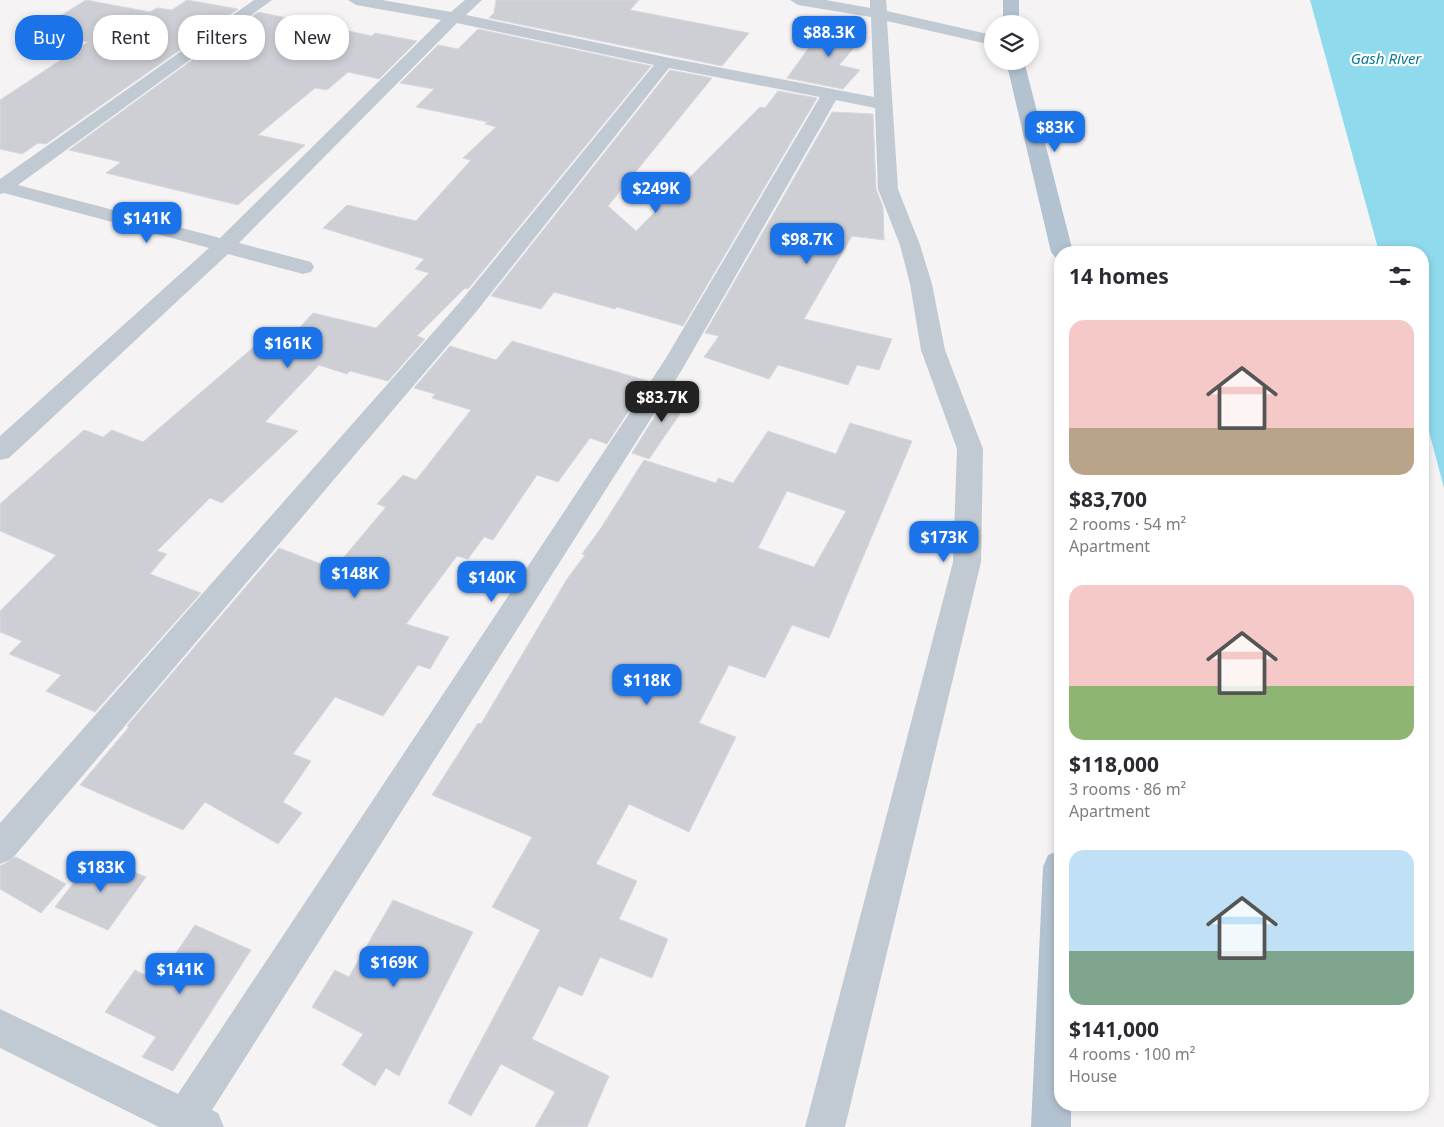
<!DOCTYPE html>
<html lang="en">
<head>
<meta charset="utf-8">
<style>
  :root { --surface:#fff; --page:#f2f2f3; --text:#2b2b33; --muted:#7c7c81; --accent:#1a73e8 }
  body { margin:0; font-family:"Noto Sans",sans-serif; background:var(--page); color:var(--text); height:100vh; display:flex; flex-direction:column; font-size:19px; white-space:nowrap }
  * { box-sizing:border-box; margin:0 }
  p { font-size:16px; color:var(--muted) }
  .icon { flex:none; width:28px; height:28px; fill:none; stroke:currentColor; stroke-width:2; stroke-linecap:round; stroke-linejoin:round }
  .map { position:relative; flex:1; overflow:hidden }
  .details { position:absolute; left:1054px; top:246px; width:375px; height:865px; display:flex; flex-direction:column; background:var(--surface); border-radius:20px; box-shadow:0 2px 8px #0003 }
  .details>* { flex:none }
  .guide { position:absolute; left:15px; top:15px; width:475px; height:45px; display:flex; gap:10px }
  .buttons { position:absolute; left:984px; top:15px; display:grid; gap:10px }
  .buttons a { display:grid; place-items:center; width:55px; height:55px; border-radius:50%; background:var(--surface); box-shadow:0 2px 8px #0003; font-size:25px }
  .price { position:absolute; translate:-50% -42px; padding:0 11px; border-radius:10px; background:var(--accent); color:#fff; font-size:16px; line-height:32px; filter:drop-shadow(0 1px 2px #0008) }
  .price::after { content:''; position:absolute; left:50%; top:30px; width:15px; height:11px; margin-left:-8px; background:inherit; clip-path:polygon(0 0,100% 0,50% 100%) }
  .price.selected { background:#222; color:#fff }
  ul { padding:0; list-style:none }
  li { display:grid; align-content:center; gap:10px; height:265px; padding:0 15px }
  li span { display:grid; place-items:center; height:155px; border-radius:15px; color:#555 }
  li>.icon { margin-inline-start:auto }
  span .icon { width:90px; height:90px; fill:#fffc; stroke-width:1 }
  li b { font-size:21px }
  h2 { display:flex; justify-content:space-between; align-items:center; height:60px; padding:0 15px; font-size:21px }
  .tag { padding:0 18px; border-radius:20px; background:var(--surface); box-shadow:0 2px 8px #0003; font-size:18px; line-height:45px }
  .tag.selected { background:var(--accent); color:#fff }
  .map>svg:first-child { display:block }
  .water { fill:#90daee }
  .building { fill:#cdcfd5; stroke:#d7d9de; fill-rule:evenodd }
  .lines { fill:none; stroke-linecap:round; stroke-linejoin:round }
  .minor { fill:#c1cad2; fill-rule:evenodd }
  .major { fill:#b3c2d1; fill-rule:evenodd }
  .labels { text-anchor:middle; stroke-width:4.5; stroke-linejoin:round; paint-order:stroke }
  .far-water-label { font-size:15px; font-style:italic; fill:#0c7c9b; stroke:#fff }
</style>
</head>
<body>
<div class="map">
<svg width="1444" height="1127" viewBox="0 0 1444 1127">
  <rect width="100%" height="100%" fill="#f5f3f3"/>
  <!-- water -->
  <path class="water" d="M1310,0H1444V488L1423,409L1422,252H1379Z"/>
  <!-- building -->
  <path class="building" d="M86,0L150,12L157,8L172,10L187,0L238,9L46,144L38,143L22,154L0,149V100L88,42L36,31Z
    M496,0H639L630,10L749,33L722,66L489,18L494,13Z
    M258,12L372,36L375,33L417,41L379,79L348,72L327,90L315,88L258,135L305,145L238,205L106,173L121,162L69,150Z
    M826,24L867,33L839,65L860,70L843,89L787,78Z
    M478,29L651,66L468,289L465,288L417,336L425,339L388,381L350,371L347,374L319,365L265,422L298,431L222,503L210,498L157,551L167,554L150,574L201,593L95,712L46,691L61,675L9,654L22,641L0,632V611L56,555L0,531V504L84,430L103,437L112,430L143,442L270,333L289,339L313,313L376,328L429,273L415,269L424,259L323,228L347,205L416,221L471,160L463,158L496,127L485,124L488,122L416,107L434,89L400,83L438,45L458,49Z
    M670,70L712,78L608,206L636,231L760,107L765,108L778,91L817,98L683,326L617,307L615,309L554,292L541,309L491,296Z
    M832,112L873,114L876,189L883,207L884,240L852,236L804,319L892,339L879,370L857,365L848,385L778,365L769,379L704,357L719,336L705,333Z
    M512,341L648,381L607,444L590,438L558,482L537,475L493,540L484,537L468,559L457,556L406,624L449,637L430,669L418,665L383,716L335,697L293,754L311,761L283,802L302,813L278,844L205,802L183,830L80,785L129,727L127,726L279,548L334,569L386,507L377,504L403,475L416,480L471,410L432,398L435,394L414,388L450,346L496,360Z
    M672,389L693,395L649,459L632,453Z
    M850,423L912,441L829,638L792,625L765,678L729,665L699,723L736,737L689,832L629,804L596,864L637,881L619,919L668,939L652,978L600,957L582,996L559,986L532,1039L609,1076L587,1127H535L555,1092L501,1064L471,1116L448,1103L540,930L492,907L532,837L432,795L478,723L481,724L567,579L585,555L582,554L601,528L644,460L716,483L718,478L733,483L768,431L836,454ZM787,491L846,511L814,567L758,548Z
    M94,856L146,877L108,930L55,907Z
    M16,857L66,884L41,913L0,889V866Z
    M393,900L473,932L399,1076L386,1068L375,1086L342,1065L363,1034L312,1007L335,970L349,977Z
    M195,925L251,950L173,1071L142,1057L156,1037L105,1012L135,970L157,981Z"/>
  <g class="lines">
    <!-- minor -->
    <path class="minor" d="M254,0H272L18,185L220,238L441,20L356,5L348,0H382L451,12L465,0H482L466,15L665,57L874,97L871,17L798,5L790,0H826L870,8V0H886L887,11L992,35V45L887,21L898,189L920,245L932,284L945,350L983,449L981,562L845,1127H805L953,562L957,449L921,350L910,284L900,245L878,189L875,108L836,100L683,368L212,1110L218,1113L224,1127H159L0,1048V1009L178,1094L666,358L820,97L669,68L476,312L12,859L0,864V823L460,302L654,65L457,23L239,243L311,262L314,267L311,272L303,274L228,254L9,458L0,460V436L209,248L4,193L0,194V179Z"/>
    <!-- major -->
    <path class="major" d="M1003,0H1019V24H1003Z
      M1006,61H1024L1073,252H1060V258L1055,257L1051,252Z
      M1060,850V1105H1071V1127H1031L1043,867L1048,855Z"/>
  </g>
  <g class="labels">
    <!-- far-water labels -->
    <g class="far-water-label">
      <text x="1386" y="64">Gash River</text>
    </g>
  </g>
</svg>
<div class="buttons">
<a><svg class="icon" aria-label="layers" viewBox="0 0 24 24"><path d="M12 4l9 5-9 5-9-5zM3 14l9 5 9-5"/></svg></a>
</div>
<b class="price" style="left:829px;top:58px">$88.3K</b>
<b class="price" style="left:1055px;top:153px">$83K</b>
<b class="price" style="left:656px;top:214px">$249K</b>
<b class="price" style="left:147px;top:244px">$141K</b>
<b class="price" style="left:807px;top:265px">$98.7K</b>
<b class="price" style="left:288px;top:369px">$161K</b>
<b class="price selected" style="left:662px;top:423px">$83.7K</b>
<b class="price" style="left:944px;top:563px">$173K</b>
<b class="price" style="left:355px;top:599px">$148K</b>
<b class="price" style="left:492px;top:603px">$140K</b>
<b class="price" style="left:647px;top:706px">$118K</b>
<b class="price" style="left:101px;top:893px">$183K</b>
<b class="price" style="left:394px;top:988px">$169K</b>
<b class="price" style="left:180px;top:995px">$141K</b>
<div class="guide">
<a class="tag selected">Buy</a>
<a class="tag">Rent</a>
<a class="tag">Filters</a>
<a class="tag">New</a>
</div>
<section class="details">
<h2>14 homes<svg class="icon" aria-label="filters" viewBox="0 0 24 24"><path d="M4 7h16M4 17h16"/><circle cx="9" cy="7" r="2"/><circle cx="15" cy="17" r="2"/></svg></h2>
<ul>
<li><span style="background:linear-gradient(#f6c9c9 70%,#b9a48a 0)"><svg class="icon" aria-label="home" viewBox="0 0 24 24"><path d="M3 11l9-7 9 7M6 9v11h12V9"/></svg></span><div><b>$83,700</b><p>2 rooms · 54 m²</p><p>Apartment</p></div></li>
<li><span style="background:linear-gradient(#f6c9c9 65%,#8fb573 0)"><svg class="icon" aria-label="home" viewBox="0 0 24 24"><path d="M3 11l9-7 9 7M6 9v11h12V9"/></svg></span><div><b>$118,000</b><p>3 rooms · 86 m²</p><p>Apartment</p></div></li>
<li><span style="background:linear-gradient(#bfe0f5 65%,#7fa58c 0)"><svg class="icon" aria-label="home" viewBox="0 0 24 24"><path d="M3 11l9-7 9 7M6 9v11h12V9"/></svg></span><div><b>$141,000</b><p>4 rooms · 100 m²</p><p>House</p></div></li>
</ul>
</section>
</div>
</body>
</html>
